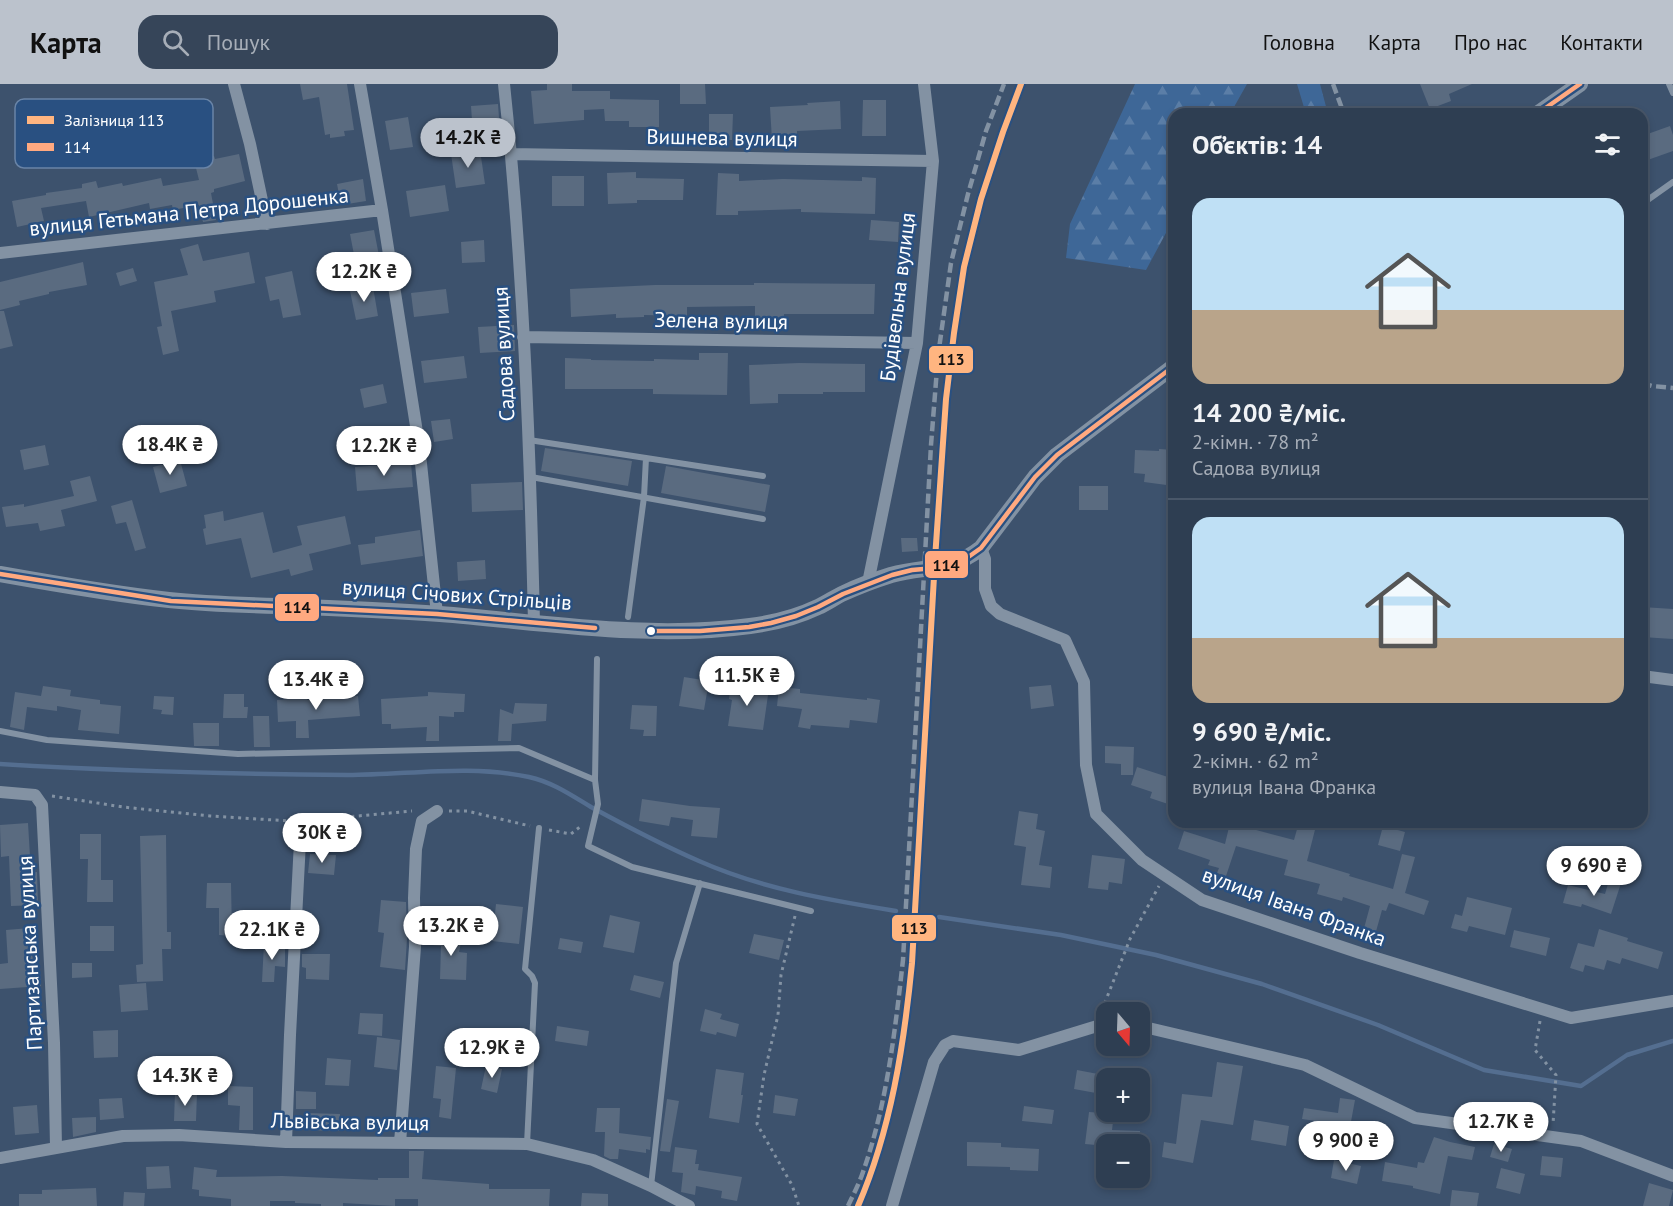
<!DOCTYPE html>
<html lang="uk">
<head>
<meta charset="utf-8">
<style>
  :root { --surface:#2e3e52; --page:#364559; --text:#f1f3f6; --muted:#a7aeb8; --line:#495769; --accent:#bbc2cc }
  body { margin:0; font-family:"PT Sans",sans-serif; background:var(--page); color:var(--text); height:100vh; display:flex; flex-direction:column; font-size:22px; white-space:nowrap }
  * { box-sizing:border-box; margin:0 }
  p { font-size:20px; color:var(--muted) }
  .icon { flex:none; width:33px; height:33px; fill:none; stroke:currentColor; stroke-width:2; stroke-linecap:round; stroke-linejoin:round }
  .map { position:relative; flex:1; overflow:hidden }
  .sheet { position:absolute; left:1168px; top:24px; width:480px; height:720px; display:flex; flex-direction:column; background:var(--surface); border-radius:18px; box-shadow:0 3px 9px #0003,0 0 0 2px var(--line) }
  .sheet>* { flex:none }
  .needle { width:39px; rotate:161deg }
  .tools { position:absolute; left:1096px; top:918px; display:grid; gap:12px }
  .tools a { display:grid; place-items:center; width:54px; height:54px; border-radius:12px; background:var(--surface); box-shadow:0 3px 9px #0003,0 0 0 2px var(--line); font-size:30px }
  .price { position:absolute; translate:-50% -51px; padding:0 14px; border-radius:21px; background:#fff; color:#222; font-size:20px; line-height:39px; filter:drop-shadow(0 2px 3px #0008) }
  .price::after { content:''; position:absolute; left:50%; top:36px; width:18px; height:14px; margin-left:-9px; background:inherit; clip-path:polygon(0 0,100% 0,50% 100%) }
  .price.on { background:var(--accent); color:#111 }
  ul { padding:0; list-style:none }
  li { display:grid; align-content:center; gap:12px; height:318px; padding:0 24px }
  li+li { border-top:2px solid var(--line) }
  li span { display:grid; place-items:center; height:186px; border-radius:18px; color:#555 }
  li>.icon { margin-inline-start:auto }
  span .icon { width:108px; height:108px; fill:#fffc; stroke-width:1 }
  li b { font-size:26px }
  h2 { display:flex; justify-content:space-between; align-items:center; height:72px; padding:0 24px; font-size:26px }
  header { display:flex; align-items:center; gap:36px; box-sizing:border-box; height:84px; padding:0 30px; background:var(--accent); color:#111 }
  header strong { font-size:28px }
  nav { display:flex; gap:33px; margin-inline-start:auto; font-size:21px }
  .search { width:420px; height:54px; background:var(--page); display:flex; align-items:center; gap:15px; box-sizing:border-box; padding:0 21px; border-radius:18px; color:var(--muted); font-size:22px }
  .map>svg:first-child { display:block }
  .forest { fill:url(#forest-firs) }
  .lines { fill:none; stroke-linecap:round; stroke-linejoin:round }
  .stream { stroke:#546e90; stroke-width:4.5 }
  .building { fill:#5a6b80 }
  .path { stroke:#8392a3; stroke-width:3; stroke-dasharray:3 4.5; stroke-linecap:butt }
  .service { stroke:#8392a3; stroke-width:6 }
  .minor { stroke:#8392a3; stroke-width:12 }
  .tertiary { stroke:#8392a3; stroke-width:16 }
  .rail { stroke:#8392a3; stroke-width:4.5; stroke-dasharray:10 4.5; stroke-linecap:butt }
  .bus-1-casing { stroke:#295081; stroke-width:9 }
  .bus-1 { stroke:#ffa980; stroke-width:4.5 }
  .rail-1-casing { stroke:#295081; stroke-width:10 }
  .rail-1 { stroke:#ffb580; stroke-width:6 }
  .bus-dot { fill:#fff; stroke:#295081; stroke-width:2 }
  .labels { text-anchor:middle; stroke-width:5; stroke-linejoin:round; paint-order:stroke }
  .street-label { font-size:21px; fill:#fff; stroke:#295081 }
  .key { fill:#295081; stroke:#6984a7; stroke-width:1.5 }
  .key-label { font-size:16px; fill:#fff }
  .line-badge { stroke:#295081; stroke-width:2 }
  .pale-badge-label { font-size:16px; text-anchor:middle; font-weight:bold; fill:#111 }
</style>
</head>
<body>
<header>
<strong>Карта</strong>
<div class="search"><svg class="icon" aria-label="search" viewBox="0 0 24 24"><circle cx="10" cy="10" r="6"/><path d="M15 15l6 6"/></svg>Пошук</div>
<nav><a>Головна</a><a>Карта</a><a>Про нас</a><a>Контакти</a></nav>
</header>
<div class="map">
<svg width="1673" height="1122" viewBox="0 0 1673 1122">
  <defs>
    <pattern id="forest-firs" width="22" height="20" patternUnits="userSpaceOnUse" patternTransform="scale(1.5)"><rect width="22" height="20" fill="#3e6797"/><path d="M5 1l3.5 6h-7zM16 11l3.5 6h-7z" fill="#5b7ea7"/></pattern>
  </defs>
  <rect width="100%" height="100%" fill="#3d526d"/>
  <!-- forest -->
  <path class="forest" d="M1135,0H1247L1230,30H1174V134L1146,186L1066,174L1070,140Z
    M1297,0H1320L1328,30H1306Z"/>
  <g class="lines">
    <!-- stream -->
    <path class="stream" d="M0,680C116,687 232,690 348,691C408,691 469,680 529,693C552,698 571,711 591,723C626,742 662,761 699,777C762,805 829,816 896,827
      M939,833L1061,851L1156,871L1262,900L1378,941L1484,986L1581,1002L1627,971L1673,957"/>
  </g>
  <!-- building -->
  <path class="building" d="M300,0H347L354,46L344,47L345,52L330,54V50L325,51L319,13L303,16Z
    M547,0H572V7H610V15L659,16V43H629V37H605L604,25L584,26V36L534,40L531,7L547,6Z
    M680,0H705L706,20H680Z
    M1420,0H1472L1449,10L1451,17L1430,25Z
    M863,16H886V52H862Z
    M840,17L841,45L797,47V54L772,56L770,23L808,21L807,19Z
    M498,20L500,48L473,51L471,22Z
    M709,30H733L732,56H709Z
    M408,33L413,63L390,66L385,37Z
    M1670,42L1673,51V67L1642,78V52Z
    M480,66L485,100L456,104L451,70Z
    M239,70L245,97L214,105V108L211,109L216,136L203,138L199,121L173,126L172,121L150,125L149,119L89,133L86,117L41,124L44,137L17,143L12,117L46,111V109L82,104V100L96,97L98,104L122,99L123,102L161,94L163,102L199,96L194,76L214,72L215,75Z
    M636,88V94L684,95L683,116H637V119L608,120L607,89Z
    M718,89L739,90V97L783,95L862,97V93L876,94L875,130L801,128V125L738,127V131H716Z
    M552,92H584V122H552Z
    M363,95L366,117L341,121L337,100Z
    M445,101L449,127L410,133L406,107Z
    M871,136L899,138L898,158L869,156Z
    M374,146L380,177L356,181L350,150Z
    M484,156L485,178L462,179L461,158Z
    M198,160L203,177L249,168L255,199L214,207L216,218L171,227L179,267L163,271L157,243L162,242L154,198L188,191L180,165Z
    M83,178L87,201L49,208V210L19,217L20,221L0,226V198Z
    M133,184L137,197L120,202L116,189Z
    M292,187L301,231L283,234L279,215L270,217L265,193Z
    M754,199L875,200L874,230H784V238H755V222L687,223V232L644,231V233L616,234V230L571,233L570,205L655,201H754Z
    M373,203L378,232L356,236L350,207Z
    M446,205L449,229L414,233L411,209Z
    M0,227H4L13,262L0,265Z
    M514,241L515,267L480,269L478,243Z
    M699,269H728L727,311L653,310V305H565V274L591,275V276L654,277V275L699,276Z
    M464,272L467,294L424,299L421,277Z
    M799,279L865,280V308H823V310H778V319L750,320L749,281Z
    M383,300L387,319L364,324L360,305Z
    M450,335L453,355L434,358L431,337Z
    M45,361L49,381L24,386L20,366Z
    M545,364L632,377L628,402L541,387Z
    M1159,365L1174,366V402L1144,398L1145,390L1134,389L1135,366L1159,367Z
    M180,376L187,402L160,409L153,383Z
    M411,379L413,403L357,407L355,383Z
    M666,382L770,401L765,428L661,409Z
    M90,392L97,417L61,426L65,442L40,447L38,439L6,443L2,423L24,420V423L74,412L70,397Z
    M522,398L523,426L472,428L471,400Z
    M1079,402H1108V426H1079Z
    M132,416L146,464L135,467L126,438L116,440L111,422Z
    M223,427L224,437L263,428L273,469L302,461L297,442L345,432L351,460L309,470L313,486L291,492L289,485L251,494L241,454L206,461L203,445L206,444L204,431Z
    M420,446L423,472L361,481L358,461L375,459V453Z
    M901,454H917L918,467L902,468Z
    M485,476L486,495L458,497L457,478Z
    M1642,523L1673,525V555L1642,553Z
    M684,593L709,597L704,626L679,622Z
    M731,598L752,600V609L768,611L763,646L728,642L732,616L729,615Z
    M1051,601L1054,622L1031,625L1029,603Z
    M43,602L71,606L70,612L100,616V620L121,622L119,650L78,646L81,626L57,622V627L27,623L24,646L10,643L15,608L41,612Z
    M779,603L800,605V609L867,616V614L880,616L877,639L850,636L849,644L811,641L810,645L798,643L802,625L777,622Z
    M428,608L465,610L464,628H454V633L439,632V657H426L427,643L391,645V640H382L381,615L428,612Z
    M224,610H244V623H248L247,634H223Z
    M154,612L174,613L173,631L161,630L162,626L153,625Z
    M358,612L360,632L308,636L309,654H296V637L278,638L277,616L307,614V616Z
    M515,619L547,620L546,637L512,640L511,657H498L500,625L513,630Z
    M632,621L657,622L656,652H643L644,646L630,645Z
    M253,632H269L270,663H254Z
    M193,639H219V662H194Z
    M1105,662L1134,663L1133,691H1121V680L1105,679Z
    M1137,683L1174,695V722L1150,714L1152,708L1131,701Z
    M642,715L690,722L720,724L717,754L691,752L693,736L671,733L669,742L639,737Z
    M1019,727L1038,730L1036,745L1045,747L1039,781L1052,783L1050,804L1021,801L1026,763L1014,761Z
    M1299,738H1317L1307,777L1350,790L1349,792L1393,805L1402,770L1415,773L1405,809L1429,817L1424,831L1389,819L1386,827L1382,826L1375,851L1363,848L1370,822L1343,813L1342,817L1317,810L1320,800L1284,791L1288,776L1236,762L1226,792L1217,789L1219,784L1208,781L1210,776L1178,765L1184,747L1225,760L1230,739L1294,756Z
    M28,739L31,789L37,788L38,821L11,822L9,772L1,773L0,741Z
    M1383,742L1405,748L1400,767L1378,761Z
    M80,750H101V796H113V818H87L88,775H80Z
    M166,751L167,848H171V865H162L163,897L137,898L136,881L143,880L140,752Z
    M310,770L336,771L334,791L308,789Z
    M1092,771L1125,775L1122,800L1109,798L1108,806L1088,804Z
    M1610,793L1622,796L1611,830L1582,820L1581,823L1563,819L1568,801L1605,810Z
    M207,799H231L232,852L219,851V824H206Z
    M1467,813L1512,824L1505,851L1469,842L1467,848L1451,844L1455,830L1462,832Z
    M381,816L406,818L407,855L405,886L380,883L384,849L378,848Z
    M496,820L523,823L519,860L492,857Z
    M610,831L640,838L634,869L603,863Z
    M90,842H114V867H90Z
    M30,844L34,889H40L41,902L0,905V880L8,879L6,846Z
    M1599,845L1628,854L1627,857L1663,868L1658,885L1622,874L1620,880L1607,876L1604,886L1585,881L1583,888L1570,884L1578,859L1594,863Z
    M1514,846L1550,854L1546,872L1510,863Z
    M435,848L462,854L459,868L467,869L466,896L440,895L441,862L432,861Z
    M754,850L784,856L779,876L749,869Z
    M560,854L583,858L581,869L558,865Z
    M264,859L285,861V883L275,882L274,898H262Z
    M302,870H330L329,896L306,895V884L302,883Z
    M72,879H92V893L72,894Z
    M634,891L664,898L660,914L630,906Z
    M146,899L148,926L121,928L119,901Z
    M705,925L722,930L720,935L739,940L736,953L717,948L716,951L700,947Z
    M360,929L383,930L382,952L358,950Z
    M557,942L589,947L587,962L555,957Z
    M118,946V973L94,974L93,947Z
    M377,953L400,956L397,986L374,983Z
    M327,974L351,976L349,1002L325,1001Z
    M1217,978L1243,982L1233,1041L1201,1036L1193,1079L1162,1073L1164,1058L1176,1060L1182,1010L1212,1013Z
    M436,982L456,984L451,1035L439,1033L441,1015L433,1014Z
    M486,982L502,985L497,1009L481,1005Z
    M716,985L744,989L741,1011H743L739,1039L709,1034Z
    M1077,986L1098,990L1096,1009L1074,1005Z
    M228,1002L253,1003V1046H239L240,1022L228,1021Z
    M296,1007L316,1008V1025H296Z
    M175,1008L197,1009L196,1037H174Z
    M775,1011L798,1015L795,1032L773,1029Z
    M122,1014L124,1034L100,1036L99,1015Z
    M1340,1014L1355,1016L1350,1043L1328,1039L1327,1048L1314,1047L1316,1037L1302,1035L1304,1024L1338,1029Z
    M667,1015L679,1017L670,1068L660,1067Z
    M37,1021L39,1049L15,1051L13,1023Z
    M1024,1022L1054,1026L1052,1040L1022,1037Z
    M597,1024H620L619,1049L651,1053L650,1066L646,1065V1069L619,1065L618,1075H610L604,1072L605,1048H595Z
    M1089,1028L1114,1030L1112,1046L1140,1047L1139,1060H1107V1062L1085,1060Z
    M305,1029L340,1030L339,1047L305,1046Z
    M96,1033V1048L73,1053L72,1034Z
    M1254,1036L1289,1042L1286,1062L1251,1056Z
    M1434,1053L1450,1058L1475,1063L1472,1076L1448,1072L1440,1110L1413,1104V1102L1382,1097L1385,1078L1417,1084L1418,1078L1424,1079Z
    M967,1058L1001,1059V1063L1039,1065L1038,1087L1010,1086V1083L967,1082Z
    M1494,1060L1512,1065L1508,1078L1490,1073Z
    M675,1063L697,1066L695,1080H699L698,1086L742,1093L737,1117L721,1114L722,1107L696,1102L695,1111L681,1108L683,1089L672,1088Z
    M409,1067H424L422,1095L489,1100V1105H550L549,1122H418V1115H395V1122L343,1119V1122H321V1120L295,1119V1117H270V1122H231V1115L199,1112V1106L192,1105L194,1083L217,1086L216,1093L282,1092L378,1096V1094H409Z
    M1542,1072L1563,1074L1561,1093L1540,1091Z
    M1334,1076L1361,1082L1357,1100L1331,1094Z
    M169,1082L171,1104L147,1105L146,1083Z
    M1501,1084L1525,1090L1520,1110L1496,1104Z
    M1649,1099L1673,1106L1669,1122H1643Z
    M96,1104L97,1122H19V1110H42V1106Z
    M1452,1106L1479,1109L1477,1122H1450Z
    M124,1108L145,1109L144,1122H123Z
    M582,1109L608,1110V1122H581Z"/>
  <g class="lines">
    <!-- path -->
    <path class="path" d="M52,712L123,723L210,732L290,737
      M449,727H467L530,742
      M314,736L412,727
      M549,746L571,750L581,742
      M795,832L781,891L778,931L764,991L757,1040L792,1101L799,1122
      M1102,926L1130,855L1159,802
      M1540,937L1535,966L1556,991L1553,1040"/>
    <!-- service -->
    <path class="service" d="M1669,0L1673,9
      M1642,120L1673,98
      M529,356L763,392
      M531,393L763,435
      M628,533L644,413L646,374
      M597,575L595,696L598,720L588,762L632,783L811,827
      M0,647L47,656L238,670L519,664L595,696
      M527,1060L535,899L532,892L525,885L539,744
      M651,1102L676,879L700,799"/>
    <!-- minor -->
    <path class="minor" d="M234,0L250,60L267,140
      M360,0L382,126L419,361L437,530
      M504,0C523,179 530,359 534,539
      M511,70L933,77
      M0,169L382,126
      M523,253L917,259
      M981,464L985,475V505L991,522L1000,530L1065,556L1084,598L1086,681L1096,730L1142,776L1202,816L1360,869L1571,934L1673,917
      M868,499L917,259L933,77L924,0
      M1642,592L1673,596
      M0,708L35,711L42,721L54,959L56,1063
      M1140,942L1305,981L1415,1034L1581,1057L1673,1092
      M286,1058L290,951L301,738
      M400,1059L415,863L414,814L416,765L422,737L437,727
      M0,1074L123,1052L179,1051L286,1058L527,1060L593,1076L651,1102L689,1122
      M892,1122L934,978L945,961L953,957L1019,966L1107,939"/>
    <!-- tertiary -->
    <path class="tertiary" d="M1537,30L1580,0
      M0,490C56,500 112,510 169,516C205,520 242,521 279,522C333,524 386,526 440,530C542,538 648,556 750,542C773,539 797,533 818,523C827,519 835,513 844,509C859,502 875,496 891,491C926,481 949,489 981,464L1035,393L1057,371L1174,282"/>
    <!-- rail -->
    <path class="rail" d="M1333,0L1344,30
      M1642,299L1652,302L1673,304
      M848,1122C853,1111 859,1100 863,1088C887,1020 895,947 903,876L931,361L938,272L951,179L968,110L986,47L1004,0"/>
    <defs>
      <path id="bus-1" d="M1537,30L1580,0
        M0,490L171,517L437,530L595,544
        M651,547H700L749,543L771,539L796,532L818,523L843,510L892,491L912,486L935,484L964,476L981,464L1035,393L1057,371L1174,282"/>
    </defs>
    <!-- bus-1 casing -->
    <use href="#bus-1" class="bus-1-casing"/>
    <!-- bus-1 -->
    <use href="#bus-1" class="bus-1"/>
    <defs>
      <path id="rail-1" d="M858,1122C891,1046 904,961 912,879L935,475L946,315L954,249L964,183L981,115L1003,48L1021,0"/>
    </defs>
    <!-- rail-1 casing -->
    <use href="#rail-1" class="rail-1-casing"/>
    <!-- rail-1 -->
    <use href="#rail-1" class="rail-1"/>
  </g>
  <!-- markers -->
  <circle class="bus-dot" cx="651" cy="547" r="5"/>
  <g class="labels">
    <!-- street labels -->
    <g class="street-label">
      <text transform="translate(722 54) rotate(1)" y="7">Вишнева вулиця</text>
      <text transform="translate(189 128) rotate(-6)" y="7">вулиця Гетьмана Петра Дорошенка</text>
      <text transform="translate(898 213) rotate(-83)" y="7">Будівельна вулиця</text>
      <text transform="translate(721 237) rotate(1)" y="7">Зелена вулиця</text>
      <text transform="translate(504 270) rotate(-93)" y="7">Садова вулиця</text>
      <text transform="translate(457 511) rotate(4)" y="7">вулиця Січових Стрільців</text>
      <text transform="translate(1294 823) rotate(20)" y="7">вулиця Івана Франка</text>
      <text transform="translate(30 869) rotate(-93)" y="7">Партизанська вулиця</text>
      <text transform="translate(350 1038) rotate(1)" y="7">Львівська вулиця</text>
    </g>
  </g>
  <!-- legend -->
  <rect x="15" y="15" width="198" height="69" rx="9" class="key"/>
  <rect x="27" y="32" width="27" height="8" fill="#ffb580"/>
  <rect x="27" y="59" width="27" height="8" fill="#ffa980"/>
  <g class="key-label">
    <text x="64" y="42">Залізниця 113</text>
    <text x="64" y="69">114</text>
  </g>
  <g class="line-badge">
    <rect x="928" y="261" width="46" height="29" rx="6" fill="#ffb580"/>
    <rect x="924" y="466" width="45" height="29" rx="6" fill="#ffa980"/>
    <rect x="274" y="509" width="46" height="29" rx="6" fill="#ffa980"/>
    <rect x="891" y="830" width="46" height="28" rx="6" fill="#ffb580"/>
  </g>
  <g class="pale-badge-label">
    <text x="951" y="281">113</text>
    <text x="946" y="487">114</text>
    <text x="297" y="529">114</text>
    <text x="914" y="850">113</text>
  </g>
</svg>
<div class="tools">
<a><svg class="needle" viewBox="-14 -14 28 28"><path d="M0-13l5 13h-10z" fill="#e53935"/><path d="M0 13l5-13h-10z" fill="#a7aeb8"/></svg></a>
<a>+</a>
<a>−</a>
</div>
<b class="price on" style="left:468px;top:85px">14.2K ₴</b>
<b class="price" style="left:364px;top:219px">12.2K ₴</b>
<b class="price" style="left:170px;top:392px">18.4K ₴</b>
<b class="price" style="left:384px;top:393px">12.2K ₴</b>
<b class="price" style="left:747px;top:623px">11.5K ₴</b>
<b class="price" style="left:316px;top:627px">13.4K ₴</b>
<b class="price" style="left:322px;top:780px">30K ₴</b>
<b class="price" style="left:1594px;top:813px">9 690 ₴</b>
<b class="price" style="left:451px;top:873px">13.2K ₴</b>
<b class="price" style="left:272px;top:877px">22.1K ₴</b>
<b class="price" style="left:492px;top:995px">12.9K ₴</b>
<b class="price" style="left:185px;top:1023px">14.3K ₴</b>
<b class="price" style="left:1501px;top:1069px">12.7K ₴</b>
<b class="price" style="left:1346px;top:1088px">9 900 ₴</b>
<section class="sheet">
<h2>Об’єктів: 14<svg class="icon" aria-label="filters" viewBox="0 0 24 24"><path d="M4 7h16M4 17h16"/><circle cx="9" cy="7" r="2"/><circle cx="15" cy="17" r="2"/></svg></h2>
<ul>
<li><span style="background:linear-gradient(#bfe0f5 60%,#b9a48a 0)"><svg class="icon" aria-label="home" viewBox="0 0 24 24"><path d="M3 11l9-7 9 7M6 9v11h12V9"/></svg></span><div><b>14 200 ₴/міс.</b><p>2-кімн. · 78 m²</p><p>Садова вулиця</p></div></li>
<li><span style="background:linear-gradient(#bfe0f5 65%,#b9a48a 0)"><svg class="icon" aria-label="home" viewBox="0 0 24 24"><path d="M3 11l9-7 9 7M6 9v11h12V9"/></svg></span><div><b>9 690 ₴/міс.</b><p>2-кімн. · 62 m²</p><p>вулиця Івана Франка</p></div></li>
</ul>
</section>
</div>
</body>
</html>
